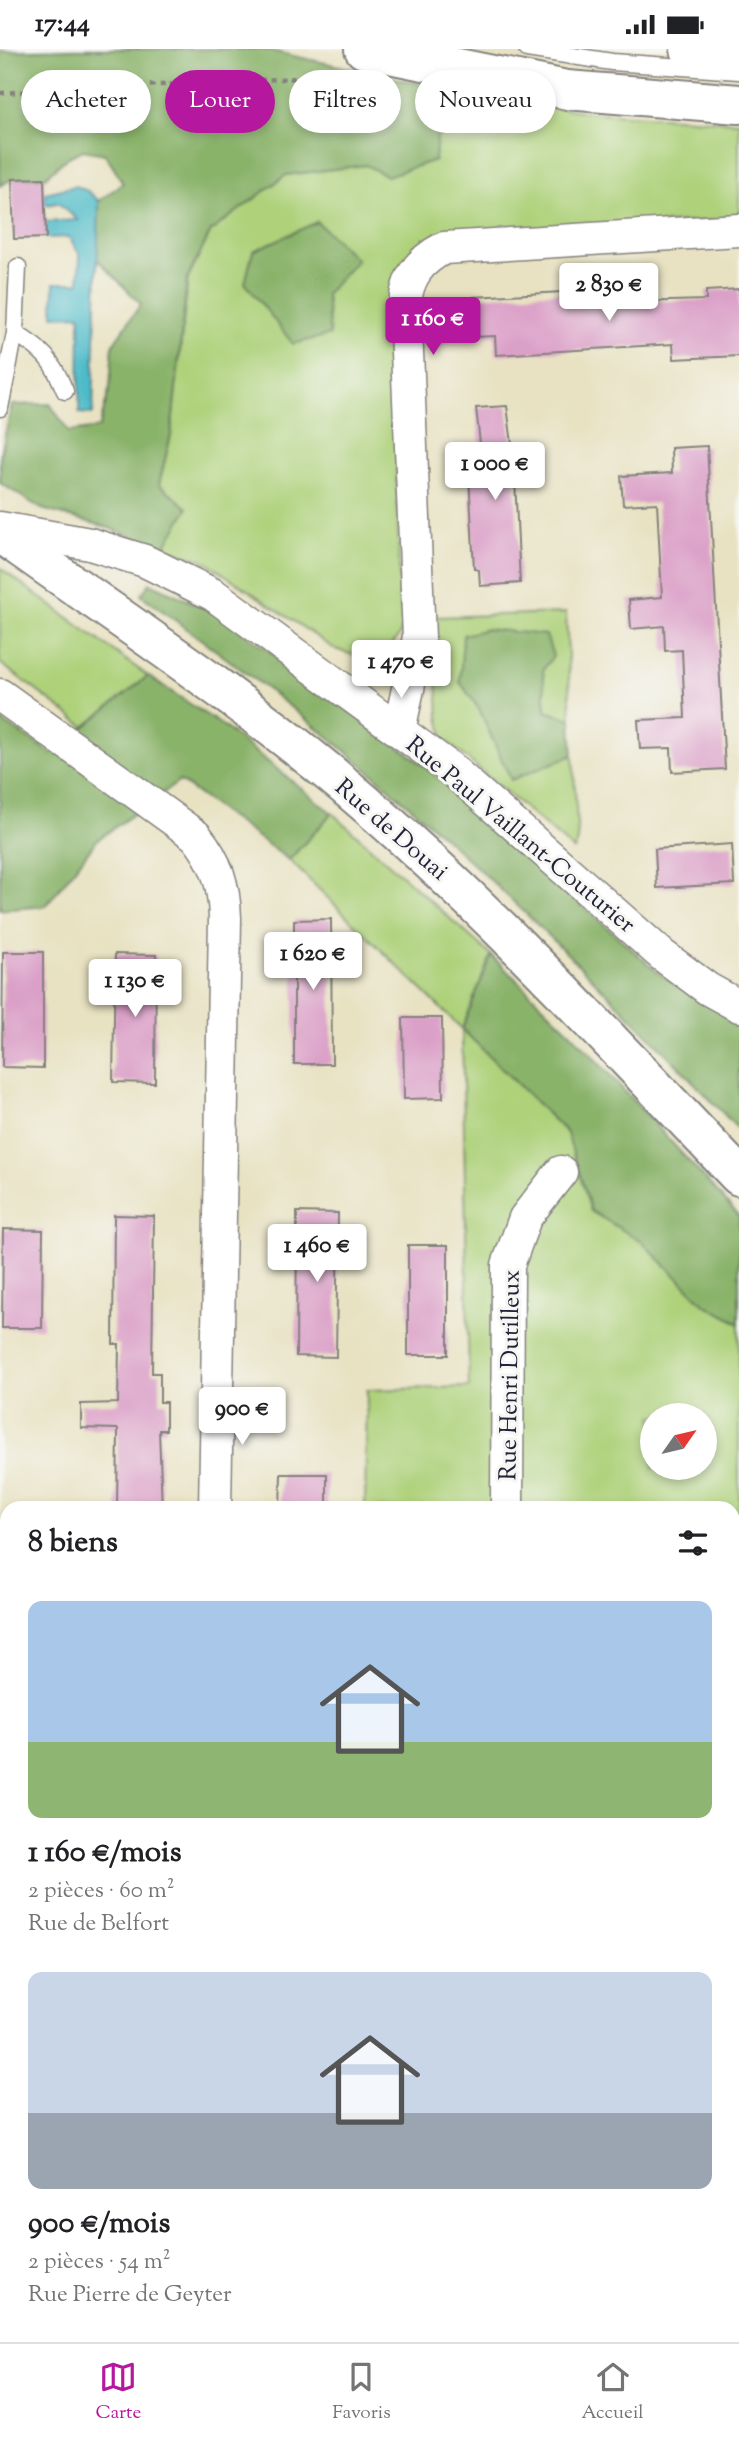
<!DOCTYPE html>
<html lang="fr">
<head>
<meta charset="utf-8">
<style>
  :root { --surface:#fff; --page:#f2f2f2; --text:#202124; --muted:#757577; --line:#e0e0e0; --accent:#b5179e }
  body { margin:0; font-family:"Sorts Mill Goudy",serif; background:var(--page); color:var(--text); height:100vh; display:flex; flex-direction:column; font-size:26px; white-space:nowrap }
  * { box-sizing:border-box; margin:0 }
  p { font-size:23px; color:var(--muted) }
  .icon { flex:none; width:38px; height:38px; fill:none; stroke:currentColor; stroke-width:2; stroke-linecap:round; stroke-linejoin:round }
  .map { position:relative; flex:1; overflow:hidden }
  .details { position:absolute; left:0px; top:1452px; width:740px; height:842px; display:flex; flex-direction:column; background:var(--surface); border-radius:21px 21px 0 0; box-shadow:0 4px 10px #0003 }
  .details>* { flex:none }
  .top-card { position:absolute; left:21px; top:21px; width:698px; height:63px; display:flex; gap:14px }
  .needle { width:46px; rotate:56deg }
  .fabs { position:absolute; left:640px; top:1354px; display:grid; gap:14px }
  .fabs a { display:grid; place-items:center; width:77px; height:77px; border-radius:50%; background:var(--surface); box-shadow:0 4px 10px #0003; font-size:35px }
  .price { position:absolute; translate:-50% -60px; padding:0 16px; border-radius:7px; background:#fff; color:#222; font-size:23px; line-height:46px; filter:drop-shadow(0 2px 4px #0008) }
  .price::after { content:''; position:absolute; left:50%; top:42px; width:21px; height:16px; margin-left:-10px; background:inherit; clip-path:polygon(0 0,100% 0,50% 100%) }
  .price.on { background:var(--accent); color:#fff }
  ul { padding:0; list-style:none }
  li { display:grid; align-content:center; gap:14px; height:371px; padding:0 28px }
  li span { display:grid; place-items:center; height:217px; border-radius:14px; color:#555 }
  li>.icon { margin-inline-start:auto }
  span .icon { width:126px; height:126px; fill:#fffc; stroke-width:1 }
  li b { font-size:30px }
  h2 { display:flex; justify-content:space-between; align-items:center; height:84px; padding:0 28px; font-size:30px }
  .tag { padding:0 24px; border-radius:32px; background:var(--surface); box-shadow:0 4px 10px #0003; font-size:24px; line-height:63px }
  .tag.on { background:var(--accent); color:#fff }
  .status { display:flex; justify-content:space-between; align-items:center; height:49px; padding:0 35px; background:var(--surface); direction:ltr }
  .status svg { height:19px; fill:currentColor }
  .tabs { display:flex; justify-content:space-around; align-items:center; height:98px; border-top:2px solid var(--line); background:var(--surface); font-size:19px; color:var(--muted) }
  .tabs a { display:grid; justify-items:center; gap:4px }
  .tabs .on { color:var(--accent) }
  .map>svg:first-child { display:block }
  .green { fill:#aed17a; stroke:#687a5a; stroke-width:2; fill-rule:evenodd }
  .forest { fill:#8ab36a; stroke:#566a52; stroke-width:2 }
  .water { fill:#4ebbc8; stroke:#386e82; stroke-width:2 }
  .building { fill:#dba0c8 }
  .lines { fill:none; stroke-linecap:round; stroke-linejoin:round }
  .lane-casing { stroke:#85827e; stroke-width:19 }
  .street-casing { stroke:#85827e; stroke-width:35 }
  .secondary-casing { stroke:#85827e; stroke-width:42 }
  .primary-casing { stroke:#85827e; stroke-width:42 }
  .path { stroke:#85827e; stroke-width:4.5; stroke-dasharray:5 5; stroke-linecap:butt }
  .lane { stroke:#fff; stroke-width:16 }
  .street { stroke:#fff; stroke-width:32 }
  .secondary { stroke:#fff; stroke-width:38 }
  .primary { stroke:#fff; stroke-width:38 }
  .labels { text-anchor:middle; stroke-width:6; stroke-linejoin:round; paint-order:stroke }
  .street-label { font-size:24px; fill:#22223b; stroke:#f6f6f2 }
</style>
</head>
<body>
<div class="status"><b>17:44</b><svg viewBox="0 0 49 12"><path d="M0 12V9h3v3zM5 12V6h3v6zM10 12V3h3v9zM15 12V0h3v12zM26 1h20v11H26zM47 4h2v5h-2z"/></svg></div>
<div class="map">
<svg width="739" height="2293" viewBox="0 0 739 2293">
  <rect width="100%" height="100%" fill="#f6f6f2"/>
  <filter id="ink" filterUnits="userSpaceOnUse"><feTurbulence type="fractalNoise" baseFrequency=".0143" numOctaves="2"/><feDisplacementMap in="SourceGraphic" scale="14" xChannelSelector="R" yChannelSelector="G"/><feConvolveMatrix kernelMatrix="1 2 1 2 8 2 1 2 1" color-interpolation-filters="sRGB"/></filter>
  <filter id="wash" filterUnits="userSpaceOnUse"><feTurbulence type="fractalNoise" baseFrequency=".00686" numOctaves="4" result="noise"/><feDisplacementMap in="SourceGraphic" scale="28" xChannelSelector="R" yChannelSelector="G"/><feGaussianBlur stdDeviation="1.57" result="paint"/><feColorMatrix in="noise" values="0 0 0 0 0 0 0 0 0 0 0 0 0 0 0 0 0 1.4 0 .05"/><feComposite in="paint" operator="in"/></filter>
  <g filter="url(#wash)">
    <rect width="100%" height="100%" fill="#e8e2c2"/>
    <!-- green -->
    <path class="green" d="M485,49L597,64L739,73V170L444,188L392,253L400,557C411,584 390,605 363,607C355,608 344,603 335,600L203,511L164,499L187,459L159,435L171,386L188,230L211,182L285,126L366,116L387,127L435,111L436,87L485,79ZM317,173L356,211L326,245Z
      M0,519L148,627L85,678L0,614Z
      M566,564L571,670L546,663L543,621L460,633L479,660L511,731L573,706L578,792L574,801L444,690L439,668L434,568Z
      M332,764L491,906L462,980L567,1084L591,1162L642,1192L704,1255L739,1274V2293H381V2287H733V1460L365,1459L367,1341L469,1338L462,980L289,811ZM653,1367H705V1419H653Z"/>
    <!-- forest -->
    <path class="forest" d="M75,0H262L485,49L486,80L437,87L435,111L387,127L366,116L286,126L211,182L187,230L171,386L159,435L188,459L164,499L103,477L42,460L0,434V408L12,356L50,355L69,383L99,379L110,338L113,295L141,255L97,210L99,152L123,134L105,105L83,101L68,108L44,129L12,130L0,137V2Z
      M317,173L357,211L326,245L330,286L293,295L245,234L253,202Z
      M150,534L220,566L416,710L660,925L739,972V1081C628,963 514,848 391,741C312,671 226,609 141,546Z
      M487,580L546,586L553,607L543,621L546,662L571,670L573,706L511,731L479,660L460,633L463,586Z
      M148,627L223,677L332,764L289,811L180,732L97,791L46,857L0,861V671L52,704Z
      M491,906L573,986L739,1167V1274L704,1255L642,1193L591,1162L567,1084L462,980Z"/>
    <!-- water -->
    <path class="water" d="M75,137L88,142L99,152L93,365L79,364L80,266L53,267L54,234H79L80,206L69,188L46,189L45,173L78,171L58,154L45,156V144Z"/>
    <g id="blocks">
      <!-- building -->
      <path class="building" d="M44,129L46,189L14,190L12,130Z
        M634,239L635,253L706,251V242L739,240V307L674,310L673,295L496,306L495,287L474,288L473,248Z
        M507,357L514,410L520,534L480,537L479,521L474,520L469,426H475L474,412H482L476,359Z
        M707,397L725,720L672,723L671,699L640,700L638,671L685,669L682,601L665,602L664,577L631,580L629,551L662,548L657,454L623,456L621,427L672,424L671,399Z
        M732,795L734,835L657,839L655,800Z
        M331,870L332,1015H294V871Z
        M3,903H43V1019L2,1018Z
        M115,905L156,906L155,1034L113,1033Z
        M403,969H442L443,1049L404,1050Z
        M297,1163L338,1164L336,1308L296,1307Z
        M114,1166L154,1167L152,1324H160V1353H166V1381H159L162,1460H117L118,1380L81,1379V1355L118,1354L119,1295H113Z
        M3,1180L43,1181L42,1279H2Z
        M408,1196H448V1306H408Z
        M281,1425H327V1460H280Z"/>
    </g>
  </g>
  <g filter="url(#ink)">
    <use href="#blocks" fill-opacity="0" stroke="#85827e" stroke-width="2"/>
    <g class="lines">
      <defs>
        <path id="lane" d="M527,0L612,13L739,22
          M15,284C44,302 52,310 65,342
          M0,359L15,284L18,218"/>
        <path id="street" d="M0,479L90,495L145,512L214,546L450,719L662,906L708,940L739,957
          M0,646L196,787C217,813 224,836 225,869L215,1460
          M399,682L419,588L405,255C407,228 420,211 444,199L739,181
          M507,1460L508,1216L525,1169L561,1123
          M0,2047L7,2048
          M733,2050H739
          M231,2287V2293
          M534,2287L535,2293"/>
        <path id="secondary" d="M0,484C116,567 235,645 345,737C487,857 611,993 739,1127"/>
        <path id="primary" d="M364,0L567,41L739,55
          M690,0L739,3"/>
      </defs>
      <!-- lane casing -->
      <use href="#lane" class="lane-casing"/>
      <!-- street casing -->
      <use href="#street" class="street-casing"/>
      <!-- secondary casing -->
      <use href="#secondary" class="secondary-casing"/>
      <!-- primary casing -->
      <use href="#primary" class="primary-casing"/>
      <!-- path -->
      <path class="path" d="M0,44L338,27"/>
      <!-- lane -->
      <use href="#lane" class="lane"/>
      <!-- street -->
      <use href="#street" class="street"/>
      <!-- secondary -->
      <use href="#secondary" class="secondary"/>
      <!-- primary -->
      <use href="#primary" class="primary"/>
    </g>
  </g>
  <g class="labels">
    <!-- street labels -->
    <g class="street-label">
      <text transform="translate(392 780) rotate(41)" y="8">Rue de Douai</text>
      <text transform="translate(521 785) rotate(40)" y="8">Rue Paul Vaillant-Couturier</text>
      <text transform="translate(509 1326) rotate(-89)" y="8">Rue Henri Dutilleux</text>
    </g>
  </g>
</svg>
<div class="fabs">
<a><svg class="needle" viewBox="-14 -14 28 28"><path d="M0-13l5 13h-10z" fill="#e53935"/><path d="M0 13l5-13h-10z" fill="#757577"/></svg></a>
</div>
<b class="price" style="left:609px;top:274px">2 830 €</b>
<b class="price on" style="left:433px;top:308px">1 160 €</b>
<b class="price" style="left:495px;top:453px">1 000 €</b>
<b class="price" style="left:401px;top:651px">1 470 €</b>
<b class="price" style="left:313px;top:943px">1 620 €</b>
<b class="price" style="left:135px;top:970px">1 130 €</b>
<b class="price" style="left:317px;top:1235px">1 460 €</b>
<b class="price" style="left:242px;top:1398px">900 €</b>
<div class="top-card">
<a class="tag">Acheter</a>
<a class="tag on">Louer</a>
<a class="tag">Filtres</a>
<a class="tag">Nouveau</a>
</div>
<section class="details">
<h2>8 biens<svg class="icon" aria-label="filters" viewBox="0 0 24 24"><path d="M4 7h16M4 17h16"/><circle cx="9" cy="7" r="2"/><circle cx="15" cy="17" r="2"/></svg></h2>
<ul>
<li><span style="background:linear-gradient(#a9c7e8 65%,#8fb573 0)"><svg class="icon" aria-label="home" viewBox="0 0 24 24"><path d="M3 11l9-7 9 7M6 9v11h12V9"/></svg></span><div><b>1 160 €/mois</b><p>2 pièces · 60 m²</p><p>Rue de Belfort</p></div></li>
<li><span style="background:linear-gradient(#c9d6e8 65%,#9aa5b1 0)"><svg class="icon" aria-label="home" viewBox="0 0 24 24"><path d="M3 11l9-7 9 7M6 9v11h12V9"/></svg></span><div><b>900 €/mois</b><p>2 pièces · 54 m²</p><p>Rue Pierre de Geyter</p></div></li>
</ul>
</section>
</div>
<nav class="tabs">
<a class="on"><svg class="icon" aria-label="map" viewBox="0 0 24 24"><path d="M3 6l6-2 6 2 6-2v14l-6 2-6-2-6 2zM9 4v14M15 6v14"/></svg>Carte</a>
<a><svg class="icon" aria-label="saved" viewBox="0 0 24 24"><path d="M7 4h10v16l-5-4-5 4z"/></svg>Favoris</a>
<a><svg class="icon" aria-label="home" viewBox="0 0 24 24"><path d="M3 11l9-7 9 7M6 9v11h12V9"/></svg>Accueil</a>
</nav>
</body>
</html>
